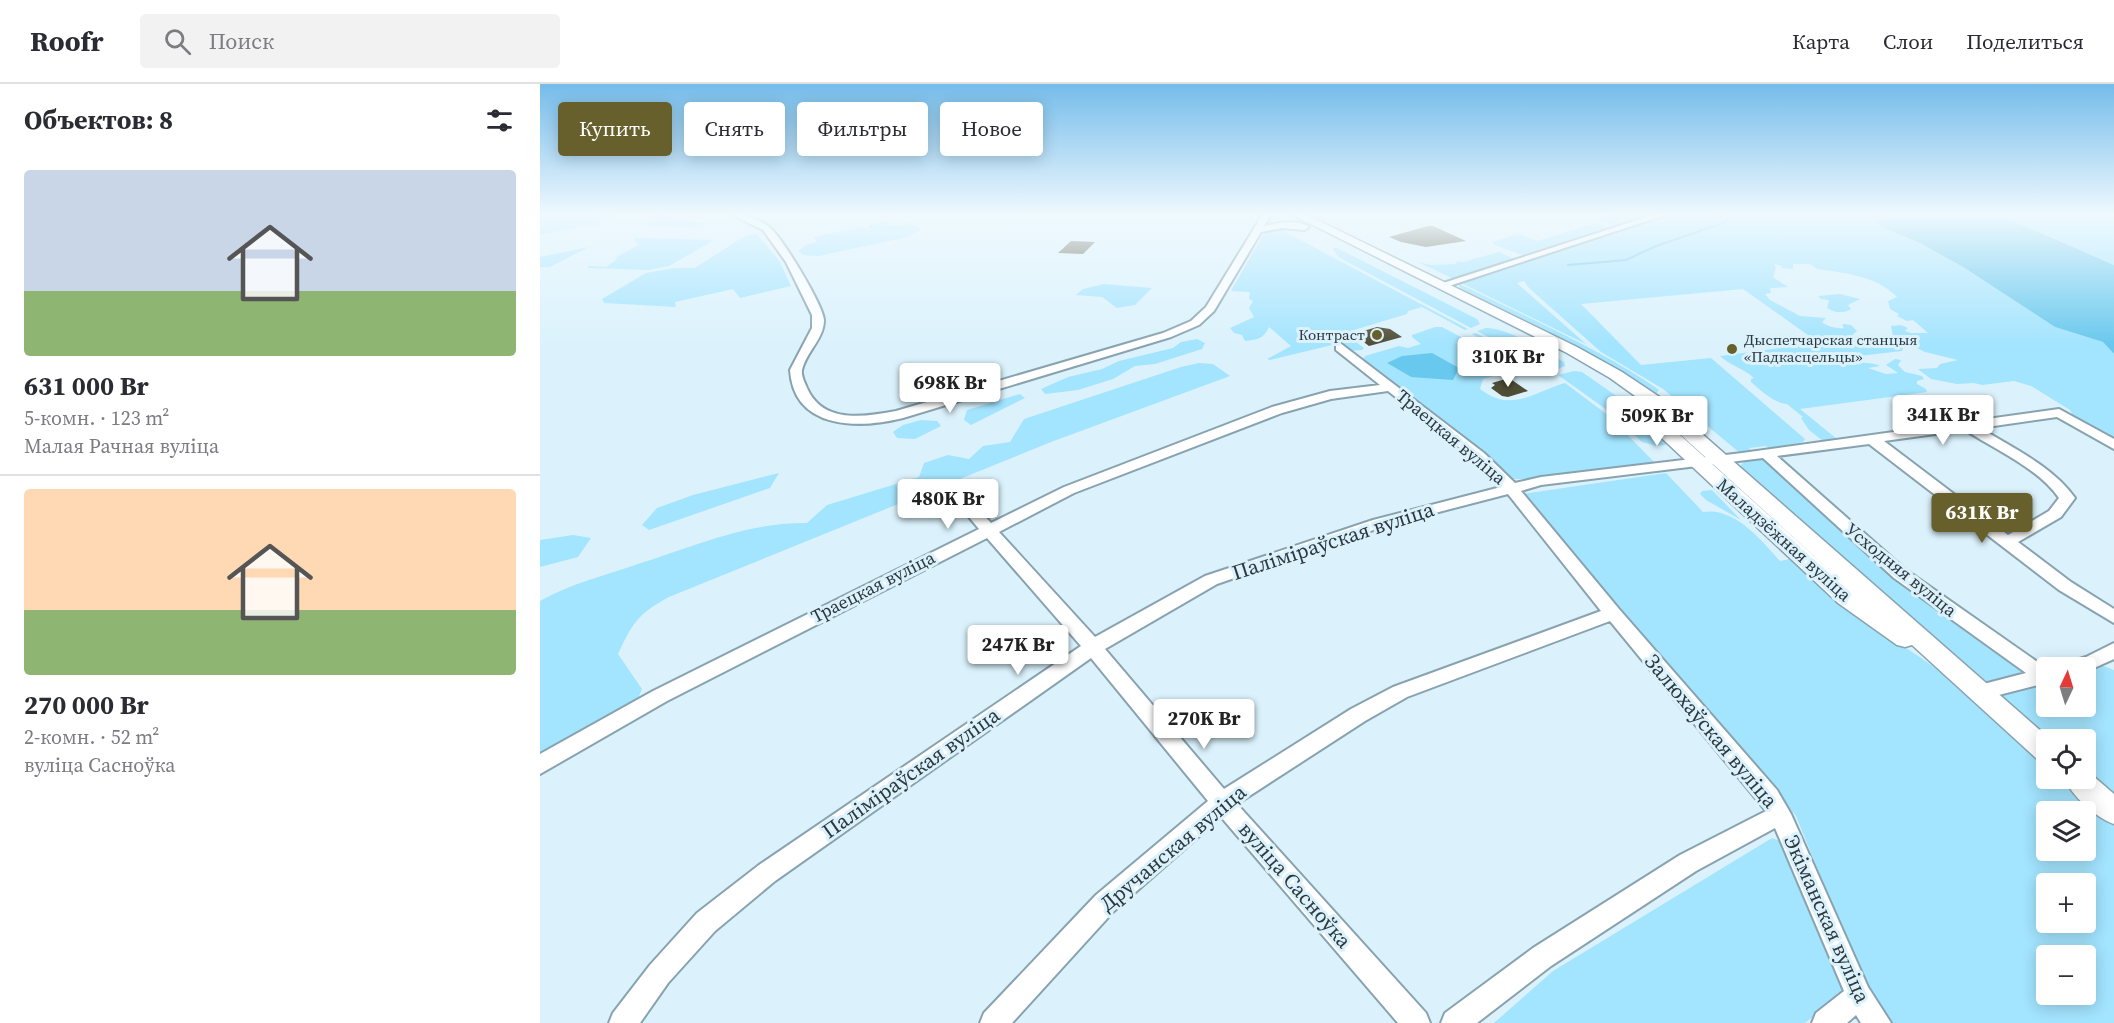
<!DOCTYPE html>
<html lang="ru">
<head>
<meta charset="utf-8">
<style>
  :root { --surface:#fff; --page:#f2f2f3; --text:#2b2b33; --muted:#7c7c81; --line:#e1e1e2; --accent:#68602c }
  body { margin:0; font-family:"Source Serif 4",serif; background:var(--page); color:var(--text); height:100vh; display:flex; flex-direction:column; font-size:22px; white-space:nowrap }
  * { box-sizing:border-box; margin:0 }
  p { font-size:20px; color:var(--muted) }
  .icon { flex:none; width:33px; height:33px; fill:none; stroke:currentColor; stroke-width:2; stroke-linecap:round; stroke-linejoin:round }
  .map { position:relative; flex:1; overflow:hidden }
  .side { display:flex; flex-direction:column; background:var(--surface); width:540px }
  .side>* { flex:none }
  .banner { position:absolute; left:18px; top:18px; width:570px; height:54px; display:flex; gap:12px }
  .needle { width:39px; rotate:4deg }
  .buttons { position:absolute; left:1496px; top:573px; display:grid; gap:12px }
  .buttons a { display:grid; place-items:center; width:60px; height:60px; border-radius:6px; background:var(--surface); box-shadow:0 3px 15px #0003; font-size:30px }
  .price { position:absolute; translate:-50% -51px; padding:0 14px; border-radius:6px; background:#fff; color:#222; font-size:20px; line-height:39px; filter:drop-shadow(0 2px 3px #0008) }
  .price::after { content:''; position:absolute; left:50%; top:36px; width:18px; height:14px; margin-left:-9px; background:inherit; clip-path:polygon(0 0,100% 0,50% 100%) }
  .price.current { background:var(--accent); color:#fff }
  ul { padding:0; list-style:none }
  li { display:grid; align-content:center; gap:12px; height:318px; padding:0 24px }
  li+li { border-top:2px solid var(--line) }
  li span { display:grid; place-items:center; height:186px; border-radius:6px; color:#555 }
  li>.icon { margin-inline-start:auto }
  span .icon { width:108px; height:108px; fill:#fffc; stroke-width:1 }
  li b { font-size:26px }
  h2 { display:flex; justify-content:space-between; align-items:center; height:72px; padding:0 24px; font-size:26px }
  .tag { padding:0 21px; border-radius:6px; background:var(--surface); box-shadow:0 3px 15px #0003; font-size:21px; line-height:54px }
  .tag.current { background:var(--accent); color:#fff }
  header { display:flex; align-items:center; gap:36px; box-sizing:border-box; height:84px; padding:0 30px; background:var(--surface); border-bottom:2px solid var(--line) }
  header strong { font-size:28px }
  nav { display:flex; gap:33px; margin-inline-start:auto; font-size:21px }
  .search { width:420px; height:54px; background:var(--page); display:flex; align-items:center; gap:15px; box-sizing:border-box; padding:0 21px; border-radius:6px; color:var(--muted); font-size:22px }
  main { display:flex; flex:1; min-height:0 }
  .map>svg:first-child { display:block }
  .green { fill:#a3e4fe; fill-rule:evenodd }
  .water { fill:#68c8ed }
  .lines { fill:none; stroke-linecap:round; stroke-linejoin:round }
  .stream { stroke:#68c8ed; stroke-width:2 }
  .building { fill:#504d37 }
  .minor-casing { stroke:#88a3af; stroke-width:4 }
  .major-casing { stroke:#88a3af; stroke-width:3 }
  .minor { fill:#fff; fill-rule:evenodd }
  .major { fill:#fff; fill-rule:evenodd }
  .poi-dot { fill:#68602c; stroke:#dbf2fc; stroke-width:2 }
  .labels { text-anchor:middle; stroke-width:6; stroke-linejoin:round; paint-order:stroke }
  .far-poi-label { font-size:15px; fill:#2d383d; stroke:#dbf2fc; text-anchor:end }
  .street-label { font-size:18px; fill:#2d383d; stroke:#dbf2fc }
  .near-street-label { font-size:21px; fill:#2d383d; stroke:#dbf2fc }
</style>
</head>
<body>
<header>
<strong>Roofr</strong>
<div class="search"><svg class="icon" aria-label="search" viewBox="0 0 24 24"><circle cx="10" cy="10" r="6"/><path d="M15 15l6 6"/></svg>Поиск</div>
<nav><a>Карта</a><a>Слои</a><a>Поделиться</a></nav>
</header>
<main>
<section class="side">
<h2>Объектов: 8<svg class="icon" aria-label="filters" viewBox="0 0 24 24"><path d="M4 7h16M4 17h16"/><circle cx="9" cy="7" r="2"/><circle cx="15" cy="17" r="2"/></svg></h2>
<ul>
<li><span style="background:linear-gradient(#c9d6e8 65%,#8fb573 0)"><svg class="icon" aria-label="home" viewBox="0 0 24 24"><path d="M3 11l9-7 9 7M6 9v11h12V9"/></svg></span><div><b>631 000 Br</b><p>5-комн. · 123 m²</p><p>Малая Рачная вуліца</p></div></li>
<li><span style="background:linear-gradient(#ffd9b3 65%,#8fb573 0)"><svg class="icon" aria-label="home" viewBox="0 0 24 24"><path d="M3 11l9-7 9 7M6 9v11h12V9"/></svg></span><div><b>270 000 Br</b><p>2-комн. · 52 m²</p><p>вуліца Сасноўка</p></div></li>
</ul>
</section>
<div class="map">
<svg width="1574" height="939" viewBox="0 0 1574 939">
  <rect width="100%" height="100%" fill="#dbf2fc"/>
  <!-- green -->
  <path class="green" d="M4,130H78L59,139L61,142H43L0,151V131Z
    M1072,130H1118L1076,143L1055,135Z
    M1132,130H1321L1351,147L1380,159L1423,183L1515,243L1563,258L1574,270V357L1533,332L1530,326L1491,302L1474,297L1442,301L1434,299L1417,300L1391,295L1378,285L1397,284L1400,280L1418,276L1385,268L1353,252L1351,242L1361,241L1368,244L1365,247L1371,249H1388L1373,236L1367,237L1357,232L1359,230L1350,225L1348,217L1357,213C1337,192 1305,189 1277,185L1270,180H1253V185L1241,184L1242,182L1234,180L1236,184L1233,193L1248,203L1230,204L1231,209L1225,210L1230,216L1260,232L1286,234L1282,238C1286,242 1298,245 1304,244L1302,241L1304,240L1311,241L1317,247L1313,250L1315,253L1313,255L1327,259L1341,258L1337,255L1354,258L1356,263L1363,264L1362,267L1310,273V276C1320,281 1331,277 1340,282L1328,284L1346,290L1358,289L1346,281L1355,275L1361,276L1358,281L1365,288L1382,292L1384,295L1377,297V300L1386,305L1387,308L1260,325L1297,355L1283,357L1269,346L1261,334L1263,333L1247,320C1234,319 1221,307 1211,298V295L1214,294C1203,284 1191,282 1180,272L1279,259L1203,205L1041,220L1101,281L1171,274L1265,355L1263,358L1230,365L1226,362L1209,364L1211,367L1200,369L1123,305L1061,268L989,204L984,197L977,199L1046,260L919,198Z
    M1457,130H1574V181Z
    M116,131L127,132L156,139H166L150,144L148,142H105L118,135L114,133Z
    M387,135L389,136L371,140L381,145L368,153L278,172L263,171L258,167L266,161L277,158L273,153L324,143L329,147L331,146L327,142L349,137L354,142Z
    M1057,139L1070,144L985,172L955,161L953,158L978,150L997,157Z
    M734,142L928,245L925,246L882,223L868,227L867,230L804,249L824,264L822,266L810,267L802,261H792L730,276L727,275L751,262L729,243C724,255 716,256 705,257L702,251L694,249L690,244L714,233L709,224L713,217L709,215L710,208L691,207L727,144Z
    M216,149L240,178L251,202L200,214L193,205L135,218L136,223L64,219L62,215L106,189L134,184H155L203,153Z
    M94,154L174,156L129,182L109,186L48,184V182L66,183L77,175L75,174L98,161Z
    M49,163L10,183H0V173Z
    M793,164H797L937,235L940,240L931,244L798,173Z
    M959,168L974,175L914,195L878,178L891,181L916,180L917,177L923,178Z
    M918,199C986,233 1061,265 1119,306L1115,311L920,204Z
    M564,200L612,204L595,221L577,224L562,213L536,211L543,205Z
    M1300,210L1320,215L1308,221L1311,225C1303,230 1295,229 1287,224L1289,216L1281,215L1278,212Z
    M895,243H902L940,263L949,260L932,250L936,249L1009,288L1000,285L982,290L967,288L943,295L940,305C971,329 992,309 1025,299L1069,332L1115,379L984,395H973L965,392L946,371L823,276L825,272L859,262L868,264L881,260L872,253V251ZM905,277L919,284L871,293L847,279Z
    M946,244C969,244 1004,267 1024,278L1025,282L1012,287L937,247Z
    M657,255L665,259L662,265L615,280L595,282L573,295L538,306L505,310L501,305L528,293L562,285L579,277L633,264L641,258Z
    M659,279L673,280L690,292L511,358L129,513C98,530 93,538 78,570L102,605L97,617L0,672V517C32,499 64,492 98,480C154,462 208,438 267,439L287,421L379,393L384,379L408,371L429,375L443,362L470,358L484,335L641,283Z
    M1034,287L1042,288L1095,325L1131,360L1116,362L1102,358L1074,331L1018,291Z
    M480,310L485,314L431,341L424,336L427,326Z
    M381,336L397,337L401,342L375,355L357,354L353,348L363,341Z
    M1224,374L1482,581L1483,590L1449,598L1433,593L1200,382L1206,376Z
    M239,389L230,404L109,446L102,441L117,424L153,411Z
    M1126,389L1163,428C1195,423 1221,456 1240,477L1250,475L1275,494L1304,522L1415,597L1506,679V694L1523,695L1574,740V939H1347L1328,910L1256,732L983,410ZM1506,728H1545V766H1506ZM1506,800H1545V838H1506ZM1506,872H1545V910H1506Z
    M1172,406L1201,436L1166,416L1160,410L1162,407Z
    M33,451L51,454L38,473L0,483V456Z
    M1561,581L1574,586V713L1545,688V656L1507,655L1465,619L1462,612L1466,607L1506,599V622H1545V587Z
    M1232,754L1240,757L1305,907L1265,939H954L1013,887Z"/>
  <!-- water -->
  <path class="water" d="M1321,130H1457L1574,181V270L1563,258L1515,243L1423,183L1380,159L1351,147Z
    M892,269L919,284L913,296L871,293L847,279L862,272Z"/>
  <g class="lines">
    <!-- stream -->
    <path class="stream" d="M1198,130H1219
      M1028,181L1086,176L1116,162L1186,138L1187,130H1192"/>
  </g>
  <!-- building -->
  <path class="building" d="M888,142H893L926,157L886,163L861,158L849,153Z
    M531,157L555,158L543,170L518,169Z
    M837,243L850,245L862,253L829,262L813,250Z
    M969,294L988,307L968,313L962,312L951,304L955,301L952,299Z"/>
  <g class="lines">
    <defs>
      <path id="minor" d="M190,130C201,129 218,135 228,142C241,151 283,221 284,236C284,255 266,268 262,286C261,292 265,299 267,304C283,340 324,333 356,327L623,249L651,237L666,223L723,130H731L724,142C738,139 757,135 769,143L764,146L742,144L721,148L674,227L659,241L631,253L363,334C319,345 254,346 250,286L272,244V231L246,178L223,146Z
        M1116,130H1128L906,203L897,201Z
        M800,259L944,369L975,399L1001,393L1202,369L1519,325L1574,355V365L1517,333L1440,344C1473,364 1512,382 1535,414L1521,433L1478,458L1531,498L1574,525V539L1519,506L1329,360L1237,372L1366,486L1506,584V599L1439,616L1432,613L1429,608L1432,603L1486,589L1354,494L1223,374L1001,401L981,407L1079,525L1237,706L1251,730L1328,903L1351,939H1321L1316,931L1307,939H1272L1276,929L1304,907L1235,744L1156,787L1011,882L937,939H901L905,929L993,864L1140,771L1226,727L1070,537L867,613L825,637L697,720L886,929L890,939H858L681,733L574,827L472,939H440L444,929L556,811L668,717L551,574L235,797L175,847L128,899L100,939H69L73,929L110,881L157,829L219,781L541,562L447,454L127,617L0,690V670L113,607L439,445L418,420L415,417L418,414H428L451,439L524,403L732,323L790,307L840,301L796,266V260ZM848,307L934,375L961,403L833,436L665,492L555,553L459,448L534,409L742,329L791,315ZM1425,346C1456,366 1498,384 1519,414L1509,427L1468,451L1344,357ZM968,410L1061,527L853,603L811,625L684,705L565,565L677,500L845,442Z
        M1574,559V575L1545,588V584H1525L1527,579L1546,573Z"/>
      <path id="major" d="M751,130H765L1037,263L1082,288L1121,314L1511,656H1506V678L1497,675L1372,561L1365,563L1357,561L1298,519L1096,330L1094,326L1096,322H1108L1316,510L1109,322L1070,294L1027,269Z
        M1545,685L1574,710V740C1556,734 1532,712 1524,694H1545Z"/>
    </defs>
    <!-- minor casing -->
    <use href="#minor" class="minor-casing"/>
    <!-- major casing -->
    <use href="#major" class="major-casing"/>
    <!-- minor -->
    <use href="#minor" class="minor"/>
    <!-- major -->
    <use href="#major" class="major"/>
  </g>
  <!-- sky -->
  <linearGradient id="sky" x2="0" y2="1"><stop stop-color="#75bcea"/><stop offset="0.5" stop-color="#eff9fe"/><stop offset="1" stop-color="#eff9fe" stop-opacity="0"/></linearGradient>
  <rect width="1574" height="261" fill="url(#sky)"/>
  <!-- markers -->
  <g class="poi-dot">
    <circle cx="837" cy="251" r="6"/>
    <circle cx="1192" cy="265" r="6"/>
  </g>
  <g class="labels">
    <!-- far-poi labels -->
    <g class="far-poi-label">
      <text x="825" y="256">Контраст</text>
      <text x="1204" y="261" text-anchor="start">Дыспетчарская станцыя<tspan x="1204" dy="17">«Падкасцельцы»</tspan></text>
    </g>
    <!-- street labels -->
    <g class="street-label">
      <text transform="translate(911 353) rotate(40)" y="6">Траецкая вуліца</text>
      <text transform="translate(1244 456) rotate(42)" y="6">Маладзёжная вуліца</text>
      <text transform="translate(1361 486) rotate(39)" y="6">Усходняя вуліца</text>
      <text transform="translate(333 503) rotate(-27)" y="6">Траецкая вуліца</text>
    </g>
    <!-- near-street labels -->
    <g class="near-street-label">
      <text transform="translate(793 457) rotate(-18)" y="7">Паліміраўская вуліца</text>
      <text transform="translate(1171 647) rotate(50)" y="7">Залюхаўская вуліца</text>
      <text transform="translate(371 689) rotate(-35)" y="7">Паліміраўская вуліца</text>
      <text transform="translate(633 764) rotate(-40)" y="7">Дручанская вуліца</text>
      <text transform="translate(755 801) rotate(49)" y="7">вуліца Сасноўка</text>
      <text transform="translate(1287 835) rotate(66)" y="7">Экіманская вуліца</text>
    </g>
  </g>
</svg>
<div class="buttons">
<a><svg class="needle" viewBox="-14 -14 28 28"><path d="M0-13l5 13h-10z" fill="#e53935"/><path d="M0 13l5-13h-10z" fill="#7c7c81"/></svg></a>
<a><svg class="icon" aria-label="locate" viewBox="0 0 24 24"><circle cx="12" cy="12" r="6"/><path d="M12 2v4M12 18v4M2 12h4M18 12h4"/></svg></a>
<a><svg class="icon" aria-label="layers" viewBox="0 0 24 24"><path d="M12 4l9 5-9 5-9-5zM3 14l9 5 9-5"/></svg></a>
<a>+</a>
<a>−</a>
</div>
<b class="price" style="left:968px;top:304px">310K Br</b>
<b class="price" style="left:410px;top:330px">698K Br</b>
<b class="price" style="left:1403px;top:362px">341K Br</b>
<b class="price" style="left:1117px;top:363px">509K Br</b>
<b class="price" style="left:408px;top:446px">480K Br</b>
<b class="price current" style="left:1442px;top:460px">631K Br</b>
<b class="price" style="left:478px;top:592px">247K Br</b>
<b class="price" style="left:664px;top:666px">270K Br</b>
<div class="banner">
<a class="tag current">Купить</a>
<a class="tag">Снять</a>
<a class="tag">Фильтры</a>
<a class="tag">Новое</a>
</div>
</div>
</main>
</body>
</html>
